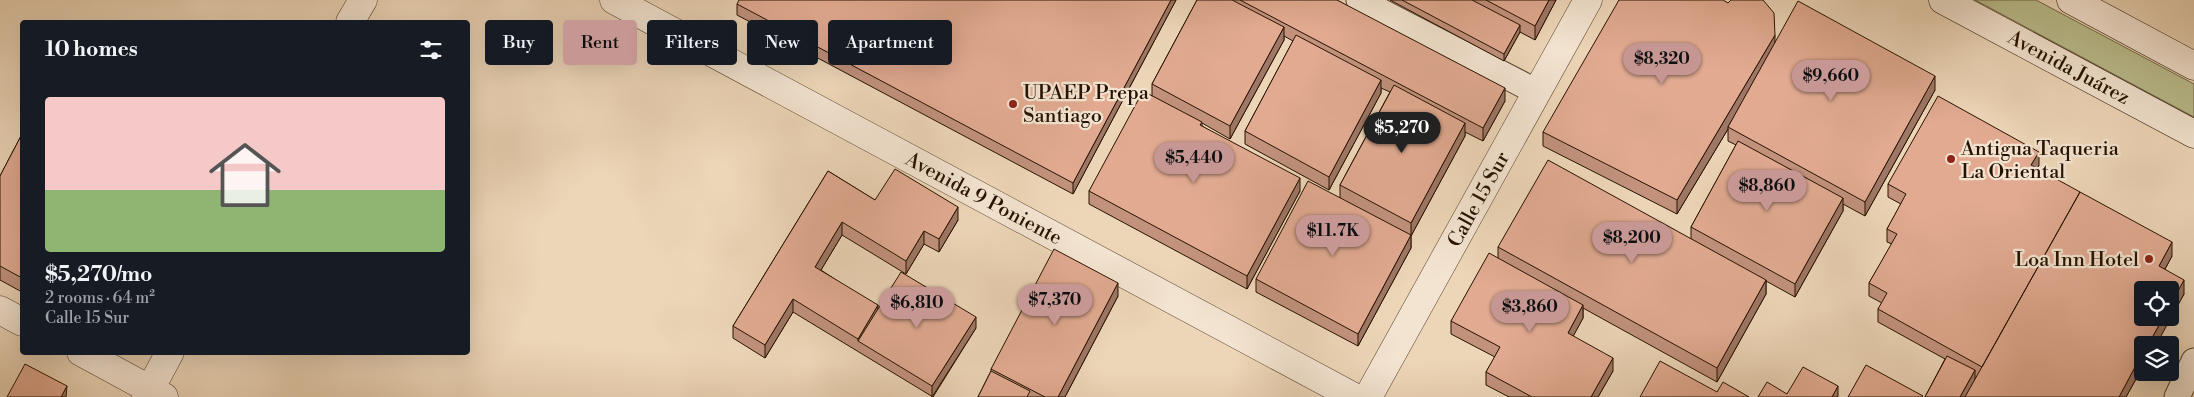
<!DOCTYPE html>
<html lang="en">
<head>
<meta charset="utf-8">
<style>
  :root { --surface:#171b24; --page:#242831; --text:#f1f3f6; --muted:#9ea1a6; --line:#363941; --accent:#c59692 }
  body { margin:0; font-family:"Libre Bodoni",serif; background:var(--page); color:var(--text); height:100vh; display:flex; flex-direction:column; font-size:19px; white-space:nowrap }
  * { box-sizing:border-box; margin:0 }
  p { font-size:16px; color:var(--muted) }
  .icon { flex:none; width:28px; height:28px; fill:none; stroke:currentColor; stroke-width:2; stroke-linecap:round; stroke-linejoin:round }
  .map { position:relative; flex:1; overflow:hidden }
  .sheet { position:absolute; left:20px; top:20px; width:450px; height:335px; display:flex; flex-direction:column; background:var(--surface); border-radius:5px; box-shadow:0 5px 20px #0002 }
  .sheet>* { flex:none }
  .guide { position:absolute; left:485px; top:20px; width:475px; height:45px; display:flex; gap:10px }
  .tools { position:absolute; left:2134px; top:281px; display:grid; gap:10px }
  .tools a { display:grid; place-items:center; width:45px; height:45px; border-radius:5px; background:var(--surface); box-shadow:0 5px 20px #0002; font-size:25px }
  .price { position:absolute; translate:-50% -42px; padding:0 11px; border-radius:18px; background:var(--accent); color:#111; font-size:16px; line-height:32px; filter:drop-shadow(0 1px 2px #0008) }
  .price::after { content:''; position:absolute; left:50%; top:30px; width:15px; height:11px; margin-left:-8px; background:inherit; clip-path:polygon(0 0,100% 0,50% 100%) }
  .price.selected { background:#222; color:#fff }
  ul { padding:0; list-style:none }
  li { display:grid; align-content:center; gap:10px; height:265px; padding:0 25px }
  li+li { border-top:1px solid var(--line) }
  li span { display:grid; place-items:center; height:155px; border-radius:5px; color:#555 }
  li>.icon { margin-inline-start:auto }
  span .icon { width:90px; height:90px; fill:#fffc; stroke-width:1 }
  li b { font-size:21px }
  h2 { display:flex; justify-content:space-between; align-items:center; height:60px; padding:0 25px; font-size:21px }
  .tag { padding:0 18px; border-radius:5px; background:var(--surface); box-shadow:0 5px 20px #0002; font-size:18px; line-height:45px }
  .tag.selected { background:var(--accent); color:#111 }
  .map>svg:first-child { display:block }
  .green { fill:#babd8d; stroke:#706846 }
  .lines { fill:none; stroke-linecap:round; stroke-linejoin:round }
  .service-casing { stroke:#58432e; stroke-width:27 }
  .minor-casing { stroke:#58432e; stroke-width:29 }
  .secondary-casing { stroke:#271200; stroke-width:29 }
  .service { stroke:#f3e4d1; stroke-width:25 }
  .minor { stroke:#f3e4d1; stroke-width:28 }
  .secondary { stroke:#f3e4d1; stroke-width:28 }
  .wall { fill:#c2927d; stroke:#271200 }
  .shaded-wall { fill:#9e7766; stroke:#271200 }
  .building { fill:#e1aa91; stroke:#271200 }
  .poi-dot { fill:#8f2418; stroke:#f3e4d1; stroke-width:2 }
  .labels { text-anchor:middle; stroke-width:4.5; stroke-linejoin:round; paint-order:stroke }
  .street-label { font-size:20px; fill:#271200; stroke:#f3e4d1 }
  .poi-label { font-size:20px; fill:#271200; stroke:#f3e4d1; text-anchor:start }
</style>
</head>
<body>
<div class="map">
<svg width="2194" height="397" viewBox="0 0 2194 397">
  <rect width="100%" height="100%" fill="#edd6b8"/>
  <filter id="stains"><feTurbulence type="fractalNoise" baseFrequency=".004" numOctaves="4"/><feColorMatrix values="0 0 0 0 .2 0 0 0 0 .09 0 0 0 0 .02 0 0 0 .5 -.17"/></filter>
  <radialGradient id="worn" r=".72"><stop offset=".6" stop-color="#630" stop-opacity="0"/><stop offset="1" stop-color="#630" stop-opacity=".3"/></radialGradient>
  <!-- green -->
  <path class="green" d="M1975,0H2036L2194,84V117Z"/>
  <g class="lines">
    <defs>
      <path id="service" d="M1359,0L1537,92
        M2177,397L2194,361"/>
      <path id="minor" d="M614,0L1354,397
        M350,22L363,0
        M0,310L22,322
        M81,352L164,397
        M146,397L170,352
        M1368,397L1588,0"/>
      <path id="secondary" d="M1943,0L2194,134
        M2071,0L2194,66"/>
    </defs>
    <!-- service casing -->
    <use href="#service" class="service-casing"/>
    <!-- minor casing -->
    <use href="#minor" class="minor-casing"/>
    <!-- secondary casing -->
    <use href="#secondary" class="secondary-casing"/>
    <!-- service -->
    <use href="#service" class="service"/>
    <!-- minor -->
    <use href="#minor" class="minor"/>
    <!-- secondary -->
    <use href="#secondary" class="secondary"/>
  </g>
  <!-- wall -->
  <path class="wall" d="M1176,0L1073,194L737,15V4Z
    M1197,0H1337L1505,101L1483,141L1465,132V136L1411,236V248L1358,346L1256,292V279L1340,198V185L1390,92L1381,88V93L1329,190L1245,144V131L1293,41L1284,36V40L1230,139L1202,123V126L1300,191L1247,289L1089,204V191L1152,96V84Z
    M1390,0H1556L1535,40L1520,32L1504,61Z
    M1775,42L1935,90L1865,216L1843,204V211L1795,297L1766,281V294L1717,382L1583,308V318L1573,336L1613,371L1598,397H1509L1486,385V372L1495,357L1451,334V321L1498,258V247L1691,239V227L1736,145L1728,141V129L1677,214L1543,146V132Z
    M22,134V292L0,280V176Z
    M2039,165L2037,169L2172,256L2165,269L2184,294L2126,397H1925L1945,359L1878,322V309L1882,303L1869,296V283L1892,244L1887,242V229L1901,204L1888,197V184Z
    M828,171L875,200L958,220L939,252L924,244L906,274L842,235L821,270L878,308L976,328L933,397L793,312L765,358L733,338V326Z
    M1118,296L1065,397H978L991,371V369Z"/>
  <!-- shaded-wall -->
  <path class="shaded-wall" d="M1171,0H1176L1073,194V183Z
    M1549,0H1556L1535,40V26Z
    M1520,25V32L1504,61V54Z
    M1284,27V40L1230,139V126Z
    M1775,35V49L1728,127V129L1677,214V200Z
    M1935,76V90L1865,216V202Z
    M1381,80V93L1329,190V177Z
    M1505,88V101L1483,141V128Z
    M1465,123V136L1411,236V223Z
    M2039,152V165L2031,178V165Z
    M1300,178V191L1247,289V276Z
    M1843,198V211L1795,297V284Z
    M958,207V220L939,252V239Z
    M842,222V235L815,280V267Z
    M924,231V244L906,274V261Z
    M1411,235V248L1358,346V334Z
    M2172,242V256L2159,280V266Z
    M1766,280V294L1717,382V368Z
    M2184,280V294L2156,345H2148L2163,318H2170V305Z
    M1118,283V296L1065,397H1058Z
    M793,299V312L765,358V345Z
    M878,305V318L858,341V339Z
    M1583,305V318L1568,346V333Z
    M976,317V328L932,397V386Z
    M2142,354V368L2126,397H2119Z
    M1613,358V371L1598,397H1591Z
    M1975,370V383L1967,397H1960Z
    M67,386L66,397H61Z
    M1838,386V397H1832Z"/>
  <!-- building -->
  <path class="building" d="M739,0H1171L1073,183L737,4Z
    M1197,0H1232L1284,27L1230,126L1152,84Z
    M1240,0H1337L1505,88L1483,128Z
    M1402,0H1472L1520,25L1504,54Z
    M1486,0H1549L1535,26Z
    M1619,0H1723L1728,3L1731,0H1763L1774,13L1775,35L1677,200L1543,132Z
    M1798,1L1935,76L1865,202L1728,127Z
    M1296,35L1381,80L1329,177L1245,131Z
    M1394,85L1465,123L1411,223L1340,185Z
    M1143,91L1202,122L1200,125L1300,178L1247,276L1089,191Z
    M1938,96L2039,152L2031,165L2080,192L1982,367L1878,309L1887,293L1869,283L1897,234L1887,229L1906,194L1888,184Z
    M22,134V278L0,266V176Z
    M1738,141L1843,198L1795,284L1691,227Z
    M1548,160L1766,280L1717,368L1498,247Z
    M895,169L958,207L939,239L924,231L906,261L842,222L815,267L878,305L858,339L793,299L765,345L733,326L828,171L875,200Z
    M1308,181L1411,235L1358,334L1256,279Z
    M2080,192L2172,242L2159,266L2184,280L2170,305V290H2142V318H2163L2148,345H2142V354L2119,397H1965Z
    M1054,249L1118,283L1058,397H1045L991,369Z
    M1489,253L1583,305L1568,333L1613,358L1591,397H1532L1486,372L1500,347L1451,321Z
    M901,272L976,317L932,386L858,341Z
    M1947,356L1975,370L1960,397H1925Z
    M1660,361L1717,392L1723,382L1749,397H1640Z
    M25,364L67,386L61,397H7Z
    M1866,365L1923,396L1922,397H1848Z
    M1803,367L1838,386L1832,397H1758L1767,382L1787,394Z
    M991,371L1030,391L1027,397H978Z"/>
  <!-- markers -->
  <g class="poi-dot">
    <circle cx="1013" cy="104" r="5"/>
    <circle cx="1951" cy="159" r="5"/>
    <circle cx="2149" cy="259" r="5"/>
  </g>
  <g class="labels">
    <!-- street labels -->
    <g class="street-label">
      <text transform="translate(2069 67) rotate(28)" y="7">Avenida Juárez</text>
      <text transform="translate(984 198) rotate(28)" y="7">Avenida 9 Poniente</text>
      <text transform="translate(1478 199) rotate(-61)" y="7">Calle 15 Sur</text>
    </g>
    <!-- poi labels -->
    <g class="poi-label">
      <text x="1023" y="99">UPAEP Prepa<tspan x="1023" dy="23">Santiago</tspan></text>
      <text x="1961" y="155">Antigua Taqueria<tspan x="1961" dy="23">La Oriental</tspan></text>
      <text x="2139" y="266" text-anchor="end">Loa Inn Hotel</text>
    </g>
  </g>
  <rect width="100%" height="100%" filter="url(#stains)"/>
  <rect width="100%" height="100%" fill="url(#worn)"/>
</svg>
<div class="tools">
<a><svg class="icon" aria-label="locate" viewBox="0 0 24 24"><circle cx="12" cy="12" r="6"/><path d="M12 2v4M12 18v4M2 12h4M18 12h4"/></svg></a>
<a><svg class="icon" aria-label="layers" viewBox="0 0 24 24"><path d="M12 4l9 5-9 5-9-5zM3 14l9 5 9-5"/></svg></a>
</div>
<b class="price" style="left:1662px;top:85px">$8,320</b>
<b class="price" style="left:1831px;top:102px">$9,660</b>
<b class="price selected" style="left:1402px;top:154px">$5,270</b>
<b class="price" style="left:1194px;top:184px">$5,440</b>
<b class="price" style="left:1767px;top:212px">$8,860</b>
<b class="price" style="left:1333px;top:257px">$11.7K</b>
<b class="price" style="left:1632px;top:264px">$8,200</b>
<b class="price" style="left:1055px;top:326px">$7,370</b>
<b class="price" style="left:917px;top:329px">$6,810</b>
<b class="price" style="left:1530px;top:333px">$3,860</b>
<div class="guide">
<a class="tag">Buy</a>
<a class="tag selected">Rent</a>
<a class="tag">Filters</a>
<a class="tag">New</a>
<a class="tag">Apartment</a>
</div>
<section class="sheet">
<h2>10 homes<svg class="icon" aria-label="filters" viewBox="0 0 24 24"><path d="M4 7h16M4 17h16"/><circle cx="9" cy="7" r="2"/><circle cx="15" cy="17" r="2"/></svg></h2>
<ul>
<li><span style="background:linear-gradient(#f6c9c9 60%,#8fb573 0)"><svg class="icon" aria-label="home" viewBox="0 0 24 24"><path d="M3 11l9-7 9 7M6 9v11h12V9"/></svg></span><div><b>$5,270/mo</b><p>2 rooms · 64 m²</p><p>Calle 15 Sur</p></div></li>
</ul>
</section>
</div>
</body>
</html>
